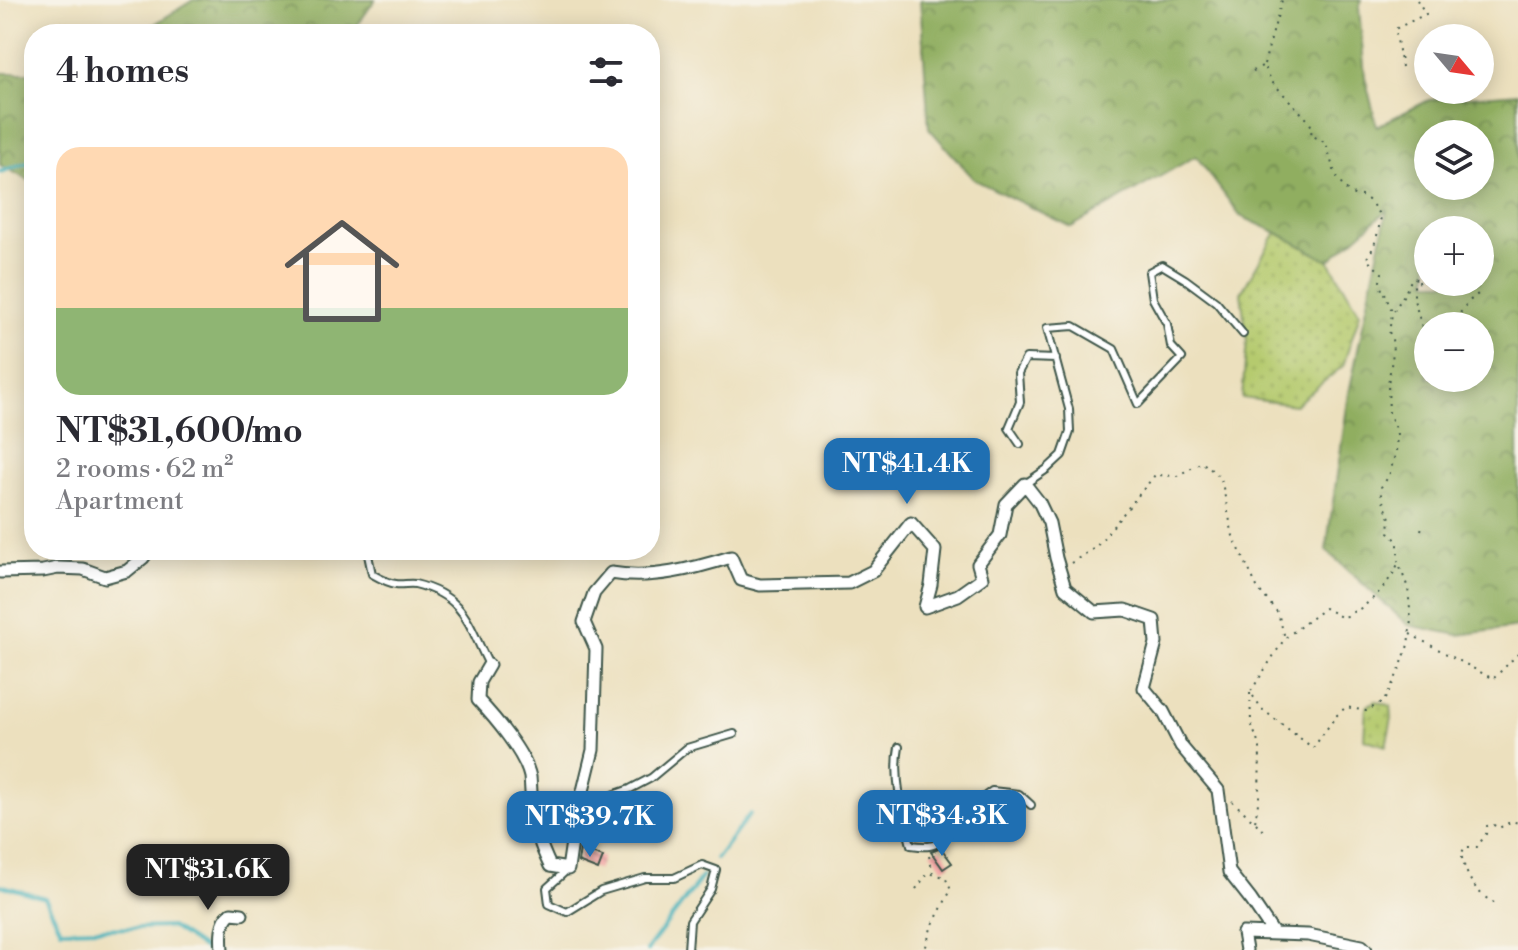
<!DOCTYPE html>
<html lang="en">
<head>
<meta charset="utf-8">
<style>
  :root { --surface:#fff; --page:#f2f2f3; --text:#2b2b33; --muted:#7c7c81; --accent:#1f6fb2 }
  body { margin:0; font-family:"Libre Bodoni",serif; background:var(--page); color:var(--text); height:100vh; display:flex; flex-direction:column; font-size:30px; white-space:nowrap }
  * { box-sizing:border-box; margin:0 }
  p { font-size:26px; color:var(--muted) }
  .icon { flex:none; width:44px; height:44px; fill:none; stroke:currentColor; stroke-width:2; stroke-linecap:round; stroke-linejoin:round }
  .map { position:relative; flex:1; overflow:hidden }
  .drawer { position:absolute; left:24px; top:24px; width:636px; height:536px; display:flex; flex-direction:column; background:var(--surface); border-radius:32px; box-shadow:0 4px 20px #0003 }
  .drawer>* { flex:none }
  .needle { width:52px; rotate:119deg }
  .buttons { position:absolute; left:1414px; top:24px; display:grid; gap:16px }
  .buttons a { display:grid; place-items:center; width:80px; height:80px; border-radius:50%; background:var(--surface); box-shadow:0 4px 20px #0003; font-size:40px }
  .price { position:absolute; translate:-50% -68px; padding:0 18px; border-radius:16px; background:var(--accent); color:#fff; font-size:26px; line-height:52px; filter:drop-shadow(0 2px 4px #0008) }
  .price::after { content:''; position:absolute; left:50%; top:48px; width:24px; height:18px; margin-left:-12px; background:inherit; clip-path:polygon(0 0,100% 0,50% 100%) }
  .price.on { background:#222; color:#fff }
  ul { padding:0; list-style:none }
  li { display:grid; align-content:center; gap:16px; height:424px; padding:0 32px }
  li span { display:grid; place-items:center; height:248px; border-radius:24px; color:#555 }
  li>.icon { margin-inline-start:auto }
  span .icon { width:144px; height:144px; fill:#fffc; stroke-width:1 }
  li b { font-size:34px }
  h2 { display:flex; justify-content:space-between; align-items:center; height:96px; padding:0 32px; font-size:34px }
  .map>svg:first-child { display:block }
  .grass { fill:url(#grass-dots); stroke:#6a8451; stroke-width:2 }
  .forest { fill:url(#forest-crowns); stroke:#58764a; stroke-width:2; fill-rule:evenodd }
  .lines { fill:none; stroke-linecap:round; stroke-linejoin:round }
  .stream { stroke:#3eafb7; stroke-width:4 }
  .building { fill:url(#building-back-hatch) }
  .lane-casing { stroke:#3e5549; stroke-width:10 }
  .street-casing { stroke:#3e5549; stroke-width:15 }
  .path { stroke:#3e5549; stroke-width:2; stroke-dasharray:2 6; stroke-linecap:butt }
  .lane { stroke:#fff; stroke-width:6 }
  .street { stroke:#fff; stroke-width:11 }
</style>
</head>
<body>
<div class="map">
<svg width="1518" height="950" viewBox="0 0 1518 950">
  <defs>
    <pattern id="grass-dots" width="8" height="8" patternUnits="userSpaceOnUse" patternTransform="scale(2)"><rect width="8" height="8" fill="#b5ca6e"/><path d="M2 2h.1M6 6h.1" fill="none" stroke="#9bae60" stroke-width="1.8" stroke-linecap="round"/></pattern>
    <pattern id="forest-crowns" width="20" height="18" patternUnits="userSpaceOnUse" patternTransform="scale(2)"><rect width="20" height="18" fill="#90ae61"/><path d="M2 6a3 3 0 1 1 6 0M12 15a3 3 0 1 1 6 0" fill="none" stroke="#758f51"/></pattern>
    <pattern id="building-back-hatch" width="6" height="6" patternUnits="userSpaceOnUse" patternTransform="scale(2)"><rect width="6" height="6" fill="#f3a9a7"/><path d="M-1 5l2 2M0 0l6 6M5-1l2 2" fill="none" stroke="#c48b89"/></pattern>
  </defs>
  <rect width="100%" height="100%" fill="#f7f3e8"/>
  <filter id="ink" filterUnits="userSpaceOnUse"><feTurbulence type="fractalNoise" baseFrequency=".0125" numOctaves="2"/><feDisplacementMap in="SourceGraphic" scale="16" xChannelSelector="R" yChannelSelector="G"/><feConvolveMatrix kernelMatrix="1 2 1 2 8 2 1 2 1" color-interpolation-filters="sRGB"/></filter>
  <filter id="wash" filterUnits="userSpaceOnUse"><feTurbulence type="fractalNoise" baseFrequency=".006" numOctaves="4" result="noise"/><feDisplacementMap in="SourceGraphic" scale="32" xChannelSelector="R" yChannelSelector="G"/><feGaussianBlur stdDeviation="1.8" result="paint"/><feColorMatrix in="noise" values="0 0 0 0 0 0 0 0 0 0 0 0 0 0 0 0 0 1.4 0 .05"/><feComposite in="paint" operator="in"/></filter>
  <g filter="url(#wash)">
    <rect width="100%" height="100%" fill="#ece0be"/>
    <!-- grass -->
    <path class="grass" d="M1276,232L1329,261L1360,313L1343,366L1295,405L1242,398L1247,340L1241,293Z
      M1375,701L1391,706L1392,718L1386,746L1364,739L1366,707Z"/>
    <!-- forest -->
    <path class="forest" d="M193,0H375L351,34H139Z
      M920,0H1361L1359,8L1365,77L1377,126L1429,100L1518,93V627L1458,635L1408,625L1326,550L1349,393L1387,210L1329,261L1276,232L1240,216L1196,156L1071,227L975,180L929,128ZM1480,134V186H1428V134ZM1428,230H1480V282H1428ZM1480,326V378H1428V326Z
      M0,73H34V183L0,165Z"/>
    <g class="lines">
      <!-- stream -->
      <path class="stream" d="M0,172L34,160
        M716,859L750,814
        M0,885L45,898L61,930L171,927L206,950
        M647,950L703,876"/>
    </g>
    <g id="blocks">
      <!-- building -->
      <path class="building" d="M941,848L952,863L943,869L931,852Z
        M580,849L603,857L598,870L578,862Z"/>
    </g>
  </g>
  <g filter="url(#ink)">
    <use href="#blocks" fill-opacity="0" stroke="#3e5549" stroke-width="2"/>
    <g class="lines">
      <defs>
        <path id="lane" d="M1020,444L1009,428L1020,402L1018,373L1026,358L1056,359
          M1025,484L1047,469L1062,455L1070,432L1069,409L1047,328L1074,326L1114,349L1138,404L1182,358L1171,346L1167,324L1153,299L1149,272L1162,265L1185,279L1216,302L1243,334
          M367,550L372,574C379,578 388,583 396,584C402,585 409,583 415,584C465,596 468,624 489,665
          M899,747C893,778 903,814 911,845C941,849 940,844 945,818L976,803L992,791L1019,794L1031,805
          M579,811L610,796L630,789L651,778L687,748L734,734
          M568,869L547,888L549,904L567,912L601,891L645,878H674L702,865L716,870L711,889L690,921L688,950"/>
        <path id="street" d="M0,572L43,571L58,568L83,569L105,577L127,571L143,558L149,550
          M489,665L479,682L478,700C494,717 525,753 530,777C531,787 531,797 532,808C534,829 541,847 550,866L568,869L574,828L593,750L596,649L584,622L594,593L611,573C651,580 693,569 731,557L741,580L760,585L849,583L873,571L911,523L935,550L931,585L925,607L958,595L982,578L978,564L1000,535L1006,504L1025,484L1039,502L1049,523L1056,558L1065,588L1094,612L1125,610L1154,620L1156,643L1144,688L1163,711L1181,746L1218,790L1229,872L1251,900L1274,934
          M222,950C221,937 220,922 231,913L242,914
          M1246,950L1243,933L1308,935L1362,946L1366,950"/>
      </defs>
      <!-- lane casing -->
      <use href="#lane" class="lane-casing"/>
      <!-- street casing -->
      <use href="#street" class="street-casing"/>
      <!-- path -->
      <path class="path" d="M1264,64L1282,0
        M1402,67L1395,29L1426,14L1417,0
        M1253,71L1264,65L1272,82L1308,120L1312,127L1311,135L1326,143C1331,159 1335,185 1352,194C1360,198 1356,194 1364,197C1371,200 1376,211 1381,217C1378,231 1376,247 1366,259L1382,273L1380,281L1382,290H1385C1385,300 1391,304 1392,313
        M1451,326L1468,302L1478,294
        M1421,530L1422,527
        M1071,563L1096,547L1155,475L1177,476L1202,462L1221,478L1233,536L1258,589L1278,613L1285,638
        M1410,634L1493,679L1518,654
        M1251,691L1285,638L1325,608L1341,617L1348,616C1354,610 1360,610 1365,605C1376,597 1395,575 1398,563
        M1232,801L1255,822L1259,797L1260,748L1251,723L1250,692L1263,710L1313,748L1336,716L1346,707L1366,711L1384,701L1400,669L1408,645L1411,620L1408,588L1398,562V542L1389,532L1390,518L1381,496V487L1389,476L1396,452L1397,430L1389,414L1388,384L1393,353L1392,338L1389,332L1392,314L1405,293L1412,278L1425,280L1414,284V300L1428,347
        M1256,823L1263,831
        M929,856L933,873
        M916,889L928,873L945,877L951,890L931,928L925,950
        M1494,903C1474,892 1466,875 1461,854L1465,847H1477L1486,834L1487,826L1492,824L1499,828L1512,821L1518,823"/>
      <!-- lane -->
      <use href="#lane" class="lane"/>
      <!-- street -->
      <use href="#street" class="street"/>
    </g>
  </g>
</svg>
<div class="buttons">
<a><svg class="needle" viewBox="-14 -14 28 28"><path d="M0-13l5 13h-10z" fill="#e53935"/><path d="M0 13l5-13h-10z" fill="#7c7c81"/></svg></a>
<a><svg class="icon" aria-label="layers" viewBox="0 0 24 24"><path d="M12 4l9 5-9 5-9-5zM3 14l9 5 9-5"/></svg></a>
<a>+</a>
<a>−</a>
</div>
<b class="price" style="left:907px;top:506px">NT$41.4K</b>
<b class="price" style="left:942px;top:858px">NT$34.3K</b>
<b class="price" style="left:590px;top:859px">NT$39.7K</b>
<b class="price on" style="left:208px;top:912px">NT$31.6K</b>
<section class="drawer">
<h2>4 homes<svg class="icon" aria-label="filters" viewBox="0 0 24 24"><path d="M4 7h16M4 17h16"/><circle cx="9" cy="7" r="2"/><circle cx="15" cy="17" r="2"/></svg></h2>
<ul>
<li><span style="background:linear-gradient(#ffd9b3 65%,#8fb573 0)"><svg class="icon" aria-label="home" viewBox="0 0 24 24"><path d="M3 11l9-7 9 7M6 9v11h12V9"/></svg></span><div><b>NT$31,600/mo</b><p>2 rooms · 62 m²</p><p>Apartment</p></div></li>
</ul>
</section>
</div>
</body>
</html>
